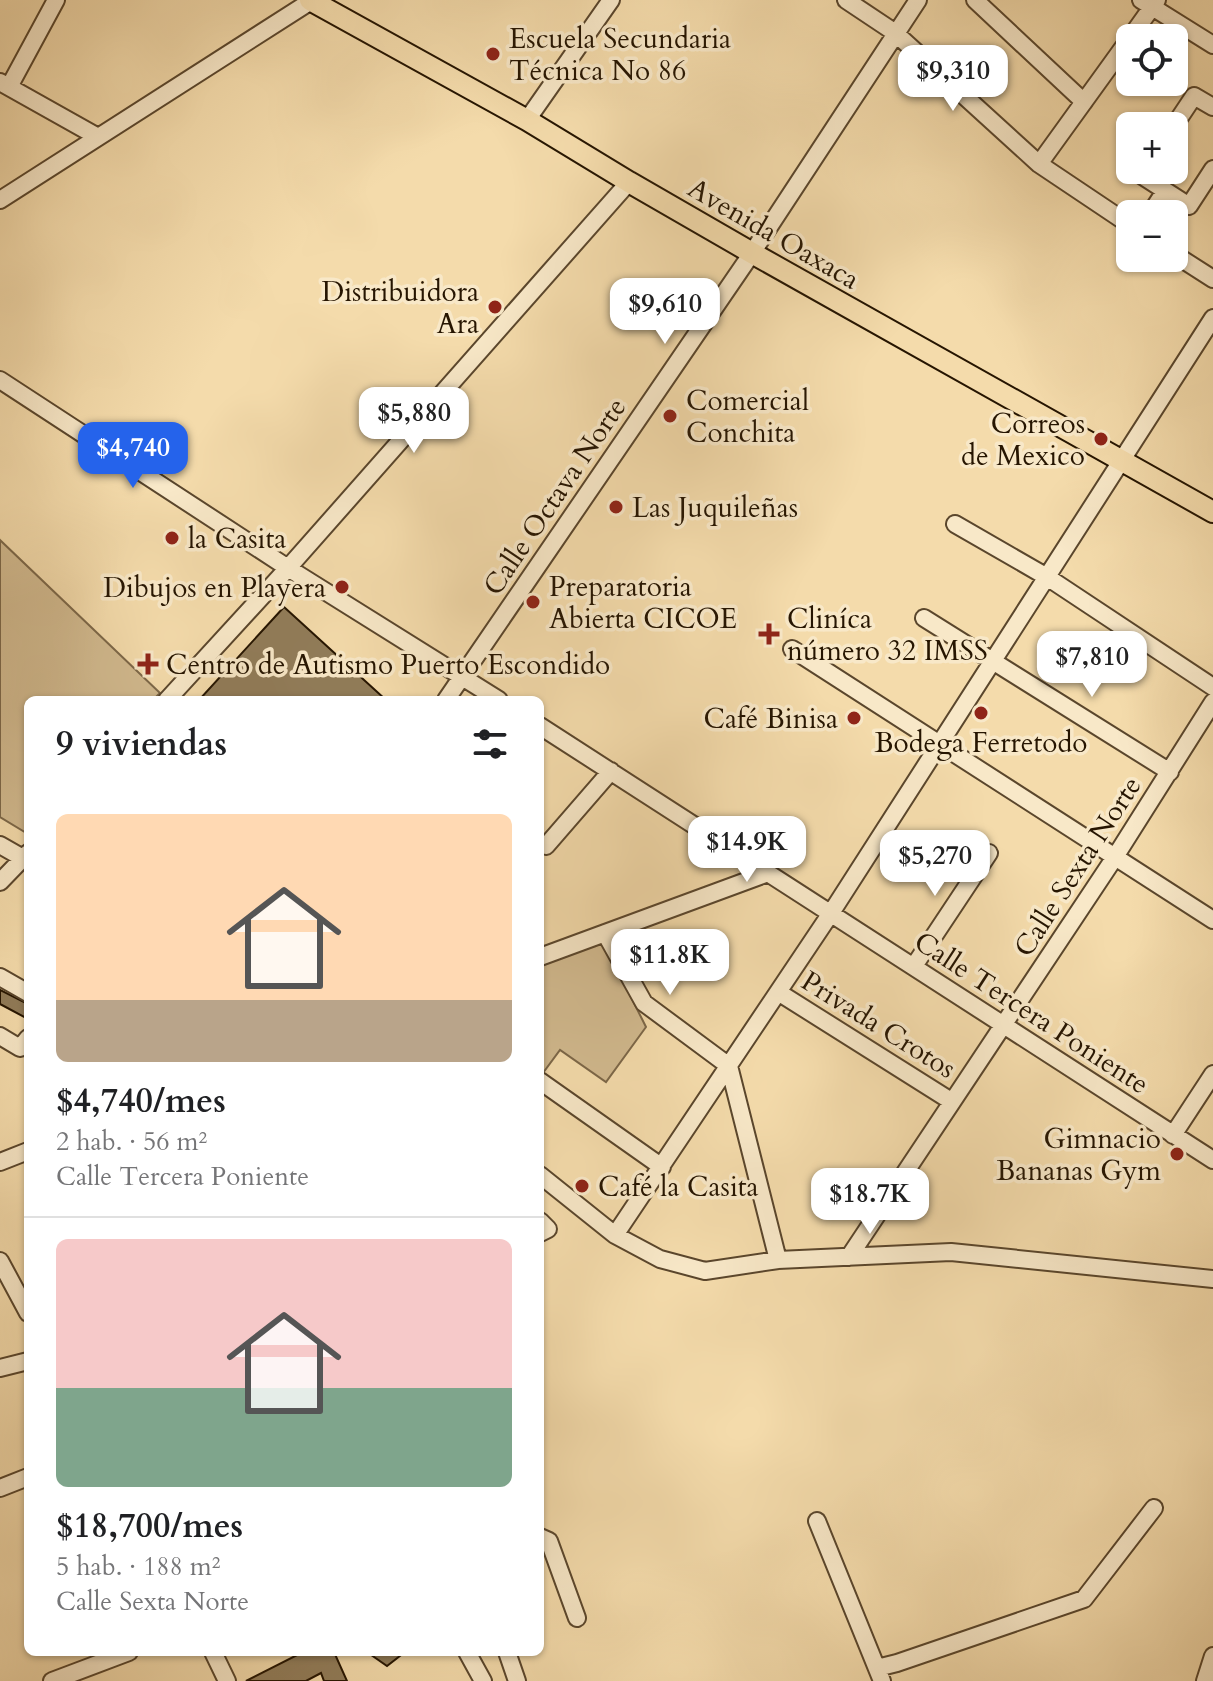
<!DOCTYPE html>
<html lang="es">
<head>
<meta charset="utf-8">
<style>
  :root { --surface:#fff; --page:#f2f2f2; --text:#202124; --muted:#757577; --line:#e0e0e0; --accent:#2563eb }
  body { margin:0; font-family:Cardo,serif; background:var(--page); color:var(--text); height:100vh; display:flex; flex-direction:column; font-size:30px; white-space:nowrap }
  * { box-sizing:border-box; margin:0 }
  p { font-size:26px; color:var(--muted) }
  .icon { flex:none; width:44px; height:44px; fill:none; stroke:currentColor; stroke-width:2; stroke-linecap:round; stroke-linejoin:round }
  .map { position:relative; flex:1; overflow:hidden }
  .panel { position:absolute; left:24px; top:696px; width:520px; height:960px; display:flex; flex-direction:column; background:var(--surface); border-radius:12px; box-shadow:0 2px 6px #0004 }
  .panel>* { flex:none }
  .fabs { position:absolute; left:1116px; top:24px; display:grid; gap:16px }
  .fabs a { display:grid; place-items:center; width:72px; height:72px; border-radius:12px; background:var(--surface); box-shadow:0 2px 6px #0004; font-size:40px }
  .price { position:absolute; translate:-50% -68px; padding:0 18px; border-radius:16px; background:#fff; color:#222; font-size:26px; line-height:52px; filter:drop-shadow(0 2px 4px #0008) }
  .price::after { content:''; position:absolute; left:50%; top:48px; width:24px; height:18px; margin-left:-12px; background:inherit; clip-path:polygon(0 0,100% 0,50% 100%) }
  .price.on { background:var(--accent); color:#fff }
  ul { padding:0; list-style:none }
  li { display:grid; align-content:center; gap:16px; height:424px; padding:0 32px }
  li+li { border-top:2px solid var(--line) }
  li span { display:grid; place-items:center; height:248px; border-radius:12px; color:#555 }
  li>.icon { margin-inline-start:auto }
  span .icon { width:144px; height:144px; fill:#fffc; stroke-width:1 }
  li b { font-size:34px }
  h2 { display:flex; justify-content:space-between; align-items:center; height:96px; padding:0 32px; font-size:34px }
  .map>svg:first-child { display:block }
  .green { fill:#d1b98e; stroke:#7c6748; stroke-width:2 }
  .building { fill:#917c59; stroke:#261501; stroke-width:2 }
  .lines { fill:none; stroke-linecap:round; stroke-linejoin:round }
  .minor-casing { stroke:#5a462c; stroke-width:20 }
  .major-casing { stroke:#261501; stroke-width:24 }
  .minor { stroke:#f8e8c8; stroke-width:16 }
  .major { stroke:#f4dbab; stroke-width:20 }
  .poi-dot { fill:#8f2418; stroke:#f8e8c8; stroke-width:3 }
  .labels { text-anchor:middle; stroke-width:7; stroke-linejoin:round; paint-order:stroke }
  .poi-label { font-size:28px; fill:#261501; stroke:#f8e8c8; text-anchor:start }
  .street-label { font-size:28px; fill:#261501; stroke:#f8e8c8 }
</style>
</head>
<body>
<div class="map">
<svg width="1213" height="1681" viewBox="0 0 1213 1681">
  <rect width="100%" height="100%" fill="#f4dbab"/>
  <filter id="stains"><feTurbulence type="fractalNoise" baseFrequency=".0025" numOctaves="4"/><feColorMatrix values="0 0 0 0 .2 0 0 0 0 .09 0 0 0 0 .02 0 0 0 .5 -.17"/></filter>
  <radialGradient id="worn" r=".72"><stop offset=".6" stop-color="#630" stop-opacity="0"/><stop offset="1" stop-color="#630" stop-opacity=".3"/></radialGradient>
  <!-- green -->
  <path class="green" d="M0,540L160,693L153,700H28V834L0,817Z
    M602,939L646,1027L606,1082L560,1050L540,1077V962Z"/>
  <!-- building -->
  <path class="building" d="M284,607L386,700H199Z
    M0,990L28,1004V1019L0,1004Z
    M303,1652H334L347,1681H324L321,1673L306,1681H246Z
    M367,1652H405L387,1666Z"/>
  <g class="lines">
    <defs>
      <path id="minor" d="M846,0L894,32L1039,164L1130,225
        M975,0L1084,102
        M1141,0L1213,45
        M1130,38L1157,0
        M0,82L98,137
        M9,87L56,0
        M527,120L611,0
        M1174,126L1194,96L1213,107
        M1039,164L1130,38
        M1144,170L1141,175L1189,206L1213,169
        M0,200L311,1
        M1150,214L1165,191
        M1174,254L1213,279
        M0,380L288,568L499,700
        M955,524L1047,577L1213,687
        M924,618L1170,772
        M792,649L1213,920
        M167,700L288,568L629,182
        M446,700L752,253L918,0
        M540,726L1213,1160
        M0,845L28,861
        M546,846L611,771
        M0,882L28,853
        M605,933L644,1003L729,1066L778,1260
        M540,957L768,873
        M914,966L989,853
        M0,977L28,993
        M778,992L951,1101
        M0,1036L20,1048L28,1038
        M540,1081L662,1167
        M1173,1135L1213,1074
        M0,1162L28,1151
        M540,1175L615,1235L660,1259L705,1271L778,1260L951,1252L1213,1279
        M540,1221L548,1229L540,1233
        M615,1235L831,913L1213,318
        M849,1257L1115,857L1213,702
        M0,1261L28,1313
        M0,1368L28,1361
        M0,1488L28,1477
        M817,1521L882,1681
        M540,1537L549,1541L577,1618
        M213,1652L227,1681
        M467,1652L483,1681
        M507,1652L517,1681
        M877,1668L897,1663L1084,1599L1154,1508
        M52,1681L129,1652
        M1205,1681L1213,1656"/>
      <path id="major" d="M310,0L527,120L629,182L752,253L1213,512"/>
    </defs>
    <!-- minor casing -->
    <use href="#minor" class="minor-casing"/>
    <!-- major casing -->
    <use href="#major" class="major-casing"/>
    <!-- minor -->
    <use href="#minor" class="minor"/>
    <!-- major -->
    <use href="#major" class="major"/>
  </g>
  <!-- markers -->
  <g class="poi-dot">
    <circle cx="493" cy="54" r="8"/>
    <circle cx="495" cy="307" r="8"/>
    <circle cx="670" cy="416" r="8"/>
    <circle cx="1101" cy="439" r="8"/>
    <circle cx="616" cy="507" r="8"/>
    <circle cx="172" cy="538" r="8"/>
    <circle cx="342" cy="587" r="8"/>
    <circle cx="533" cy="602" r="8"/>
    <path d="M765 622h8v8h8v8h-8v8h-8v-8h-8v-8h8z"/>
    <path d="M144 652h8v8h8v8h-8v8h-8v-8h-8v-8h8z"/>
    <circle cx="981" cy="713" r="8"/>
    <circle cx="854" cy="718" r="8"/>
    <circle cx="1177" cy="1154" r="8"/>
    <circle cx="582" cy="1186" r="8"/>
  </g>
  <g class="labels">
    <!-- poi labels -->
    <g class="poi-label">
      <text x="509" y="48">Escuela Secundaria<tspan x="509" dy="32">Técnica No 86</tspan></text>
      <text x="479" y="301" text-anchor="end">Distribuidora<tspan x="479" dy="32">Ara</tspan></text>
      <text x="686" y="410">Comercial<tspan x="686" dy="32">Conchita</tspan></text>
      <text x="1085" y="433" text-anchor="end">Correos<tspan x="1085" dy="32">de Mexico</tspan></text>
      <text x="632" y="517">Las Juquileñas</text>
      <text x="188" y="548">la Casita</text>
      <text x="549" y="596">Preparatoria<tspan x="549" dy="32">Abierta CICOE</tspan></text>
      <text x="326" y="597" text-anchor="end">Dibujos en Playera</text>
      <text x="787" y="628">Cliníca<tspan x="787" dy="32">número 32 IMSS</tspan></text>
      <text x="166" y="674">Centro de Autismo Puerto Escondido</text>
      <text x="838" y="728" text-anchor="end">Café Binisa</text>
      <text x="981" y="752" text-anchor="middle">Bodega Ferretodo</text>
      <text x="1161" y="1148" text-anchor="end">Gimnacio<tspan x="1161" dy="32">Bananas Gym</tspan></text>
      <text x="598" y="1196">Café la Casita</text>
    </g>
    <!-- street labels -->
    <g class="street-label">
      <text transform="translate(774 233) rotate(30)" y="10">Avenida Oaxaca</text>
      <text transform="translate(554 496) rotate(-56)" y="10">Calle Octava Norte</text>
      <text transform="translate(1077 866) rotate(-57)" y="10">Calle Sexta Norte</text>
      <text transform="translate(1032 1012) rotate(33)" y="10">Calle Tercera Poniente</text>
      <text transform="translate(879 1024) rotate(32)" y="10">Privada Crotos</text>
    </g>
  </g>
  <rect width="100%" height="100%" filter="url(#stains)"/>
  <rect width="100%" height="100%" fill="url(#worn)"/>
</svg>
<div class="fabs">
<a><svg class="icon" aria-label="locate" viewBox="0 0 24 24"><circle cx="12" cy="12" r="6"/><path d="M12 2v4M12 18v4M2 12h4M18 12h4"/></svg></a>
<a>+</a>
<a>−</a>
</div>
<b class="price" style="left:953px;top:113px">$9,310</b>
<b class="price" style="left:665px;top:346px">$9,610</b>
<b class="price" style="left:414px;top:455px">$5,880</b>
<b class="price on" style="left:133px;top:490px">$4,740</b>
<b class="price" style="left:1092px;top:699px">$7,810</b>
<b class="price" style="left:747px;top:884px">$14.9K</b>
<b class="price" style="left:935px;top:898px">$5,270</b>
<b class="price" style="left:670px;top:997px">$11.8K</b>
<b class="price" style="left:870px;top:1236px">$18.7K</b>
<section class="panel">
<h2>9 viviendas<svg class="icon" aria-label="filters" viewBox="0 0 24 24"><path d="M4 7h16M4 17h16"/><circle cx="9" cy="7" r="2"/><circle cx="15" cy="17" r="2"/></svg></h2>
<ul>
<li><span style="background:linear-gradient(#ffd9b3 75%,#b9a48a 0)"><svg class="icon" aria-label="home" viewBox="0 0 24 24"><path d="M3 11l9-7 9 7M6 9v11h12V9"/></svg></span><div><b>$4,740/mes</b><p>2 hab. · 56 m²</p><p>Calle Tercera Poniente</p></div></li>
<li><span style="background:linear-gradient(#f6c9c9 60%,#7fa58c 0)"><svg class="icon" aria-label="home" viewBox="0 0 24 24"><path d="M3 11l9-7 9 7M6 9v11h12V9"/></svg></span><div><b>$18,700/mes</b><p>5 hab. · 188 m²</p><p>Calle Sexta Norte</p></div></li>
</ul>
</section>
</div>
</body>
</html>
